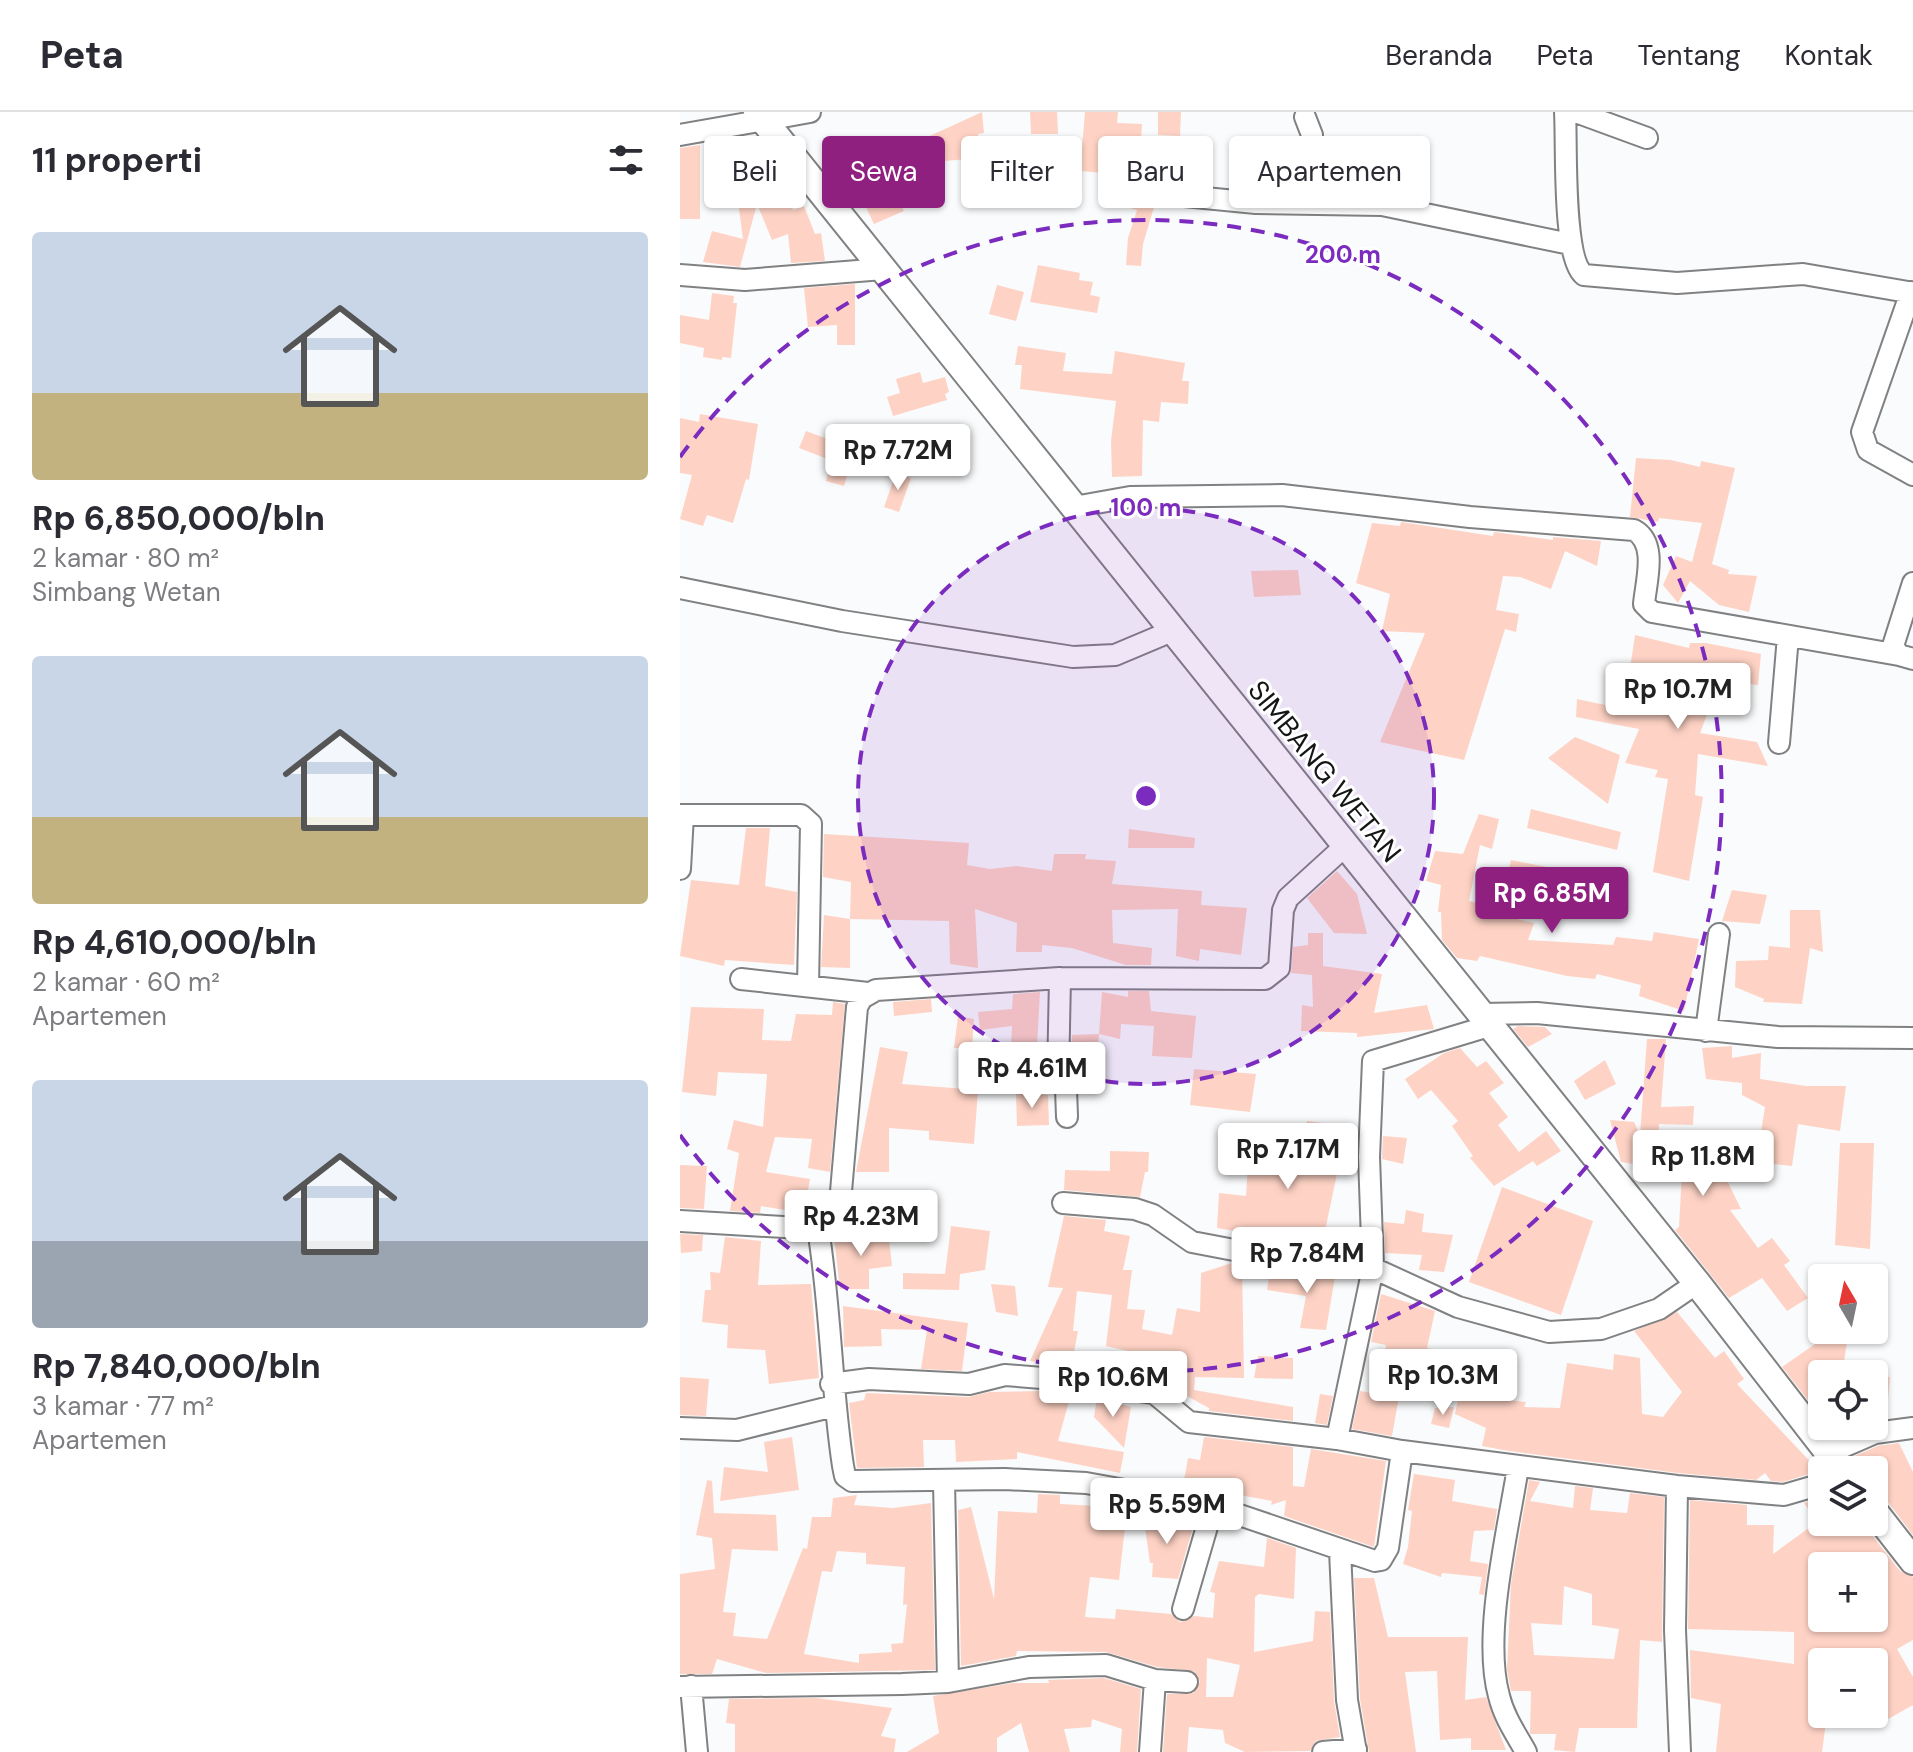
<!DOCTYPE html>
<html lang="id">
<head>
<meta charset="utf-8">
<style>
  :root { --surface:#fff; --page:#f2f2f3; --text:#2b2b33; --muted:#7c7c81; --line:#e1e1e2; --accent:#902080 }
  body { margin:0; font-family:"DM Sans",sans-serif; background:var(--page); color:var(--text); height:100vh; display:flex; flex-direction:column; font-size:30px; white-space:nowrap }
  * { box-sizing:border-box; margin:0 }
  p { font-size:26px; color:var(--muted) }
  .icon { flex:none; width:44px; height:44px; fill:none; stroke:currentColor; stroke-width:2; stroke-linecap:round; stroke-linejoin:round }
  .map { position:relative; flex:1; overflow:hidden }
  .sheet { display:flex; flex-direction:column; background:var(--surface); width:680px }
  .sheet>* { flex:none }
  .guide { position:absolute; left:24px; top:24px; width:760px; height:72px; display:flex; gap:16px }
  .needle { width:52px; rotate:351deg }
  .controls { position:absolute; left:1128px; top:1152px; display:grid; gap:16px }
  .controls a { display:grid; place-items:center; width:80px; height:80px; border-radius:8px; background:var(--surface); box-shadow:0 2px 6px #0004; font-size:40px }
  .price { position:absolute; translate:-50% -68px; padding:0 18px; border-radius:8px; background:#fff; color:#222; font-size:26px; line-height:52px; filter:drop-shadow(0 2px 4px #0008) }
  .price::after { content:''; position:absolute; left:50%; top:48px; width:24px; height:18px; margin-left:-12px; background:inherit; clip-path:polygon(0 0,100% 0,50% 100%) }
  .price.current { background:var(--accent); color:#fff }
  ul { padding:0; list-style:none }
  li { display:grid; align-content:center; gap:16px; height:424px; padding:0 32px }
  li span { display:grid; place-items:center; height:248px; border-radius:8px; color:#555 }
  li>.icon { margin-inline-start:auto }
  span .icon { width:144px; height:144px; fill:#fffc; stroke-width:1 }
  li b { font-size:34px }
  h2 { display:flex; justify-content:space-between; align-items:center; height:96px; padding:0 32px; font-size:34px }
  .chip { padding:0 28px; border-radius:8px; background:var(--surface); box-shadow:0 2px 6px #0004; font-size:28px; line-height:72px }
  .chip.current { background:var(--accent); color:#fff }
  header { display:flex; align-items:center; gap:48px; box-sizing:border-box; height:112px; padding:0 40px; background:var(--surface); border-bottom:2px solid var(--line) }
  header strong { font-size:38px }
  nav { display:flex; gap:44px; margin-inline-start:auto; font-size:28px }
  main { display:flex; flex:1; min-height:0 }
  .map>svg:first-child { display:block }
  .building { fill:#fed3c5; fill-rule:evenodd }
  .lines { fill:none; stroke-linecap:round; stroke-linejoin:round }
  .minor-casing { stroke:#808182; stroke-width:24 }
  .tertiary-casing { stroke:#808182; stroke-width:30 }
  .minor { stroke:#fff; stroke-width:20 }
  .tertiary { stroke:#fff; stroke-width:26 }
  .ring { fill:none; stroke:#7b2cbf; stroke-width:4; stroke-dasharray:14 10 }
  .labels { text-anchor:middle; stroke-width:6; stroke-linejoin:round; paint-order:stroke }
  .street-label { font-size:28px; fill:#141515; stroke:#fff }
  .centre { fill:#7b2cbf; stroke:#fff; stroke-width:4 }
  .ring-label { font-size:24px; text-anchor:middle; font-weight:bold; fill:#7b2cbf; stroke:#fff; stroke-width:6; stroke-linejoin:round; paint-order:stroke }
</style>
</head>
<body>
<header>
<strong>Peta</strong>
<nav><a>Beranda</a><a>Peta</a><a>Tentang</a><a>Kontak</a></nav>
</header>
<main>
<section class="sheet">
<h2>11 properti<svg class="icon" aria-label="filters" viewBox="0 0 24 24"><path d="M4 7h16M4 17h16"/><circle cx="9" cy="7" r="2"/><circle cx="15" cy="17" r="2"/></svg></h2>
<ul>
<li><span style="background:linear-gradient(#c9d6e8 65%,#c2b280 0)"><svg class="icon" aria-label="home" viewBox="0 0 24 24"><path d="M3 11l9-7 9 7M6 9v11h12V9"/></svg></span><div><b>Rp 6,850,000/bln</b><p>2 kamar · 80 m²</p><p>Simbang Wetan</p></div></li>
<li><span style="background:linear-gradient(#c9d6e8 65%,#c2b280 0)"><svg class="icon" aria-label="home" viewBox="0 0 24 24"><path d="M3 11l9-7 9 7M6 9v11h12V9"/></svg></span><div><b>Rp 4,610,000/bln</b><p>2 kamar · 60 m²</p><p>Apartemen</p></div></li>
<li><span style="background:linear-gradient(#c9d6e8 65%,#9aa5b1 0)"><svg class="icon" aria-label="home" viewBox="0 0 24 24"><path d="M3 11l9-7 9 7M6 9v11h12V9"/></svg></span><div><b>Rp 7,840,000/bln</b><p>3 kamar · 77 m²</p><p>Apartemen</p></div></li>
</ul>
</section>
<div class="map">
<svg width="1233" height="1640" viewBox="0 0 1233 1640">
  <rect width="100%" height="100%" fill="#fafbfc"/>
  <!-- building -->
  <path class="building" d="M302,0L304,21L298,22L300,46L264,49V43L222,51L230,66L212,74L224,99L194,112L174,70L185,65L180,56Z
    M350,0H377L378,22H351Z
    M405,0H438L437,11L462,12L458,74L437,72V62L400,59Z
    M478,0H501L500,24L478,23Z
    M66,25L70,42L77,40L89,85L108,80L113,98L124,94L135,122L141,121L145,149L111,151L108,122L92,128L77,92L60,155L23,150L32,119L63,127L55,66L46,68L37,30Z
    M20,33V107H0V36Z
    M452,77L477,85L463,132L461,154L446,153L448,126L457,98L447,95Z
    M358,153L400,161L399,168L413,170L410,183L420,185L417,201L350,190Z
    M175,172V233H157V213L128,215L124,176Z
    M317,173L344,180L336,209L309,202Z
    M32,181L54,184L53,191H57L51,246L42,245V248L23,245L24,236L0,231V203L29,208Z
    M338,234L386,241L383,259L432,262L435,239L505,251L502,269H509L508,292L481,290L479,310L463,308L462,364L432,365L431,329L436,289L340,277L342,253H335Z
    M240,260L243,271L265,265L269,280L265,282L267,288L213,304L207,285L220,281L216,267Z
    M20,302L78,312L69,368L66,367L53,411L27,403L23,414L0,407L12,363L0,361V306L19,310Z
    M126,319L169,335L164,353L170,354L164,374L146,369L151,349L158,351L119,336Z
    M956,346L991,348L1020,355L1021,349L1055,356L1032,452L1049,458L1048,462L1077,464L1069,500L1039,493L1010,469L998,491L983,473L996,444L1012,450L1022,411L979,406L978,410L950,405Z
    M216,361L231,366L219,400L204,395Z
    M721,410L813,424L814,420L873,428V425L921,429L917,454L885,439L871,477L840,465L823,464L816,498L839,502L836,520L825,517L784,648L700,630L745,521L702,519L710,482L676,471L692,411L720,414Z
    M618,458L621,483L574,485L571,459Z
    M955,523L1009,536L1010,531H1026L1081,542L1078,573L1030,568L1028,600L1020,621L1077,630L1088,654L1018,642L1015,683L1023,685L1009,769L973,760L988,667L975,665L978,658L945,651L959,617L896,605L897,587L944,597Z
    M895,625L940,643L928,692L868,646Z
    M851,697L941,720L937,738L847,716Z
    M799,702L819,707L812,737L800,733L789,789L818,795L815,802L854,811L848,828L933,833L936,825L972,829L974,820L1019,827L1004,899L959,884L961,873L917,862L915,867L887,864L800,844L797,849L777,846L762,828L761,800H758L761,773L746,769L755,739L783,742Z
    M66,716H90L85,774L117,780L114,853L45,848L44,854L0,844L11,768L59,773Z
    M449,717L515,726L514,736H448Z
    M144,722L289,731L287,753L310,757L337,754L372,759L374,742H406L405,747L436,749L432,772L522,779L521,793L567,796L561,843L520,837L519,849L496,844L498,797L432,798L433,831L472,836L471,853H446L392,836L362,833V840H336L337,811L295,797L298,856L270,852L269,809L170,807L171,770L143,765Z
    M831,748L882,758L869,795L827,765Z
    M657,759L677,782L687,822L654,821L627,786Z
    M1052,778L1087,783L1080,812L1042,809Z
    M1110,798H1140L1143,840L1130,836L1122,892L1083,890L1084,887L1055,875L1056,849L1088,848L1089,834L1110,836Z
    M144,803L170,807V856L141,855Z
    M628,821H643V854L702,862L694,901L747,893L754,917L677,925V921L621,919L622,893L633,895L632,863L611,861L613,835L628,833Z
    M448,879H469L471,899L516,904L512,946L472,944L474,914L441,912L440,927L419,922L422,880L448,885Z
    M360,880L357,934L331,935L332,914L300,918L298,900L332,897L333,882Z
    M251,887L252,900L214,904L213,890Z
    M153,890L165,892L150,1060L128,1056L132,1027L95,1025L86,1060L130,1067L124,1101L81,1094L80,1101L50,1099L59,1041L47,1037L54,1008L83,1015L87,962L38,960L36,984L2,980L11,895L84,897L82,928L111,929L116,902L152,903Z
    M278,904L294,907L292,936H274Z
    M838,914L865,915L872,922L848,935L833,917Z
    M419,922L416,960L391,959L392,923Z
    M967,927H986L981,995L1014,994L1013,1013L979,1012L978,1048L1035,1044L1061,1097L1050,1098L1078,1136L1092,1126L1110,1149L1104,1153L1128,1186L1107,1199L1082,1166L1049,1186L995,1118L999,1115L1002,1060L941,1050L930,1008L954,1010L960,1023Z
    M1052,934V946L1081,941L1080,967L1126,974H1166L1160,1019L1118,1012L1112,1054L1062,1049L1065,1024L1080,1026L1085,995L1062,983V971L1026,967L1022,936Z
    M200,935L228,940L222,972L298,978L294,1032L249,1028V1019L209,1016V1060H176Z
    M780,936L797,955L806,949L824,971L809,981L828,1005L818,1013L839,1040L866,1019L881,1039L857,1054L853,1049L814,1074L790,1046L793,1044L772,1014L778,1009L751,978L738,987L725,967L764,941Z
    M925,948L936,972L905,988L894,969Z
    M514,957L576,962L570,1000L510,993Z
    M336,981L368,983L369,1013L337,1014Z
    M627,1009L667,1014L641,1138L609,1134L625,1131L537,1116L539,1081L566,1084L569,1037L593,1035L590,1051L621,1052Z
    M703,1024L727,1026L723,1052L702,1047Z
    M1160,1031H1194L1190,1137L1155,1133Z
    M430,1039L469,1040L468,1060H465L460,1085L384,1078L385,1058L430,1059Z
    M0,1053L27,1054L24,1097L0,1096Z
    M822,1075L913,1109L881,1203L789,1170Z
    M726,1098L744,1102L742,1120L773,1123L764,1160L739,1158L742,1143L705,1141L704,1110L724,1112Z
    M384,1104L426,1108L424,1119L450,1124L443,1158H452L447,1197L465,1198L462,1217L492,1223L497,1196L520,1200L521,1161L552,1151L562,1153L564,1266L515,1265L514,1278L613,1295V1309L529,1299V1296L483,1271L485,1258L456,1249L457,1241L426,1234L432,1183L397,1179L393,1219H398L391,1256L350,1249L383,1176L368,1175Z
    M271,1114L310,1119L305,1158L280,1162L279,1178L223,1177V1161L265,1162Z
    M208,1118L212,1154L189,1157V1177H160L154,1125Z
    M0,1122L23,1123L22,1139L1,1141Z
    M45,1125L81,1129L78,1173L131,1172L139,1266L89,1272L85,1238L47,1236L48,1213L22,1210L25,1178H31L30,1160L40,1161Z
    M590,1158L655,1165L646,1218L620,1216L626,1184L587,1178Z
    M311,1172L335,1174L338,1204L316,1200Z
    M701,1182L755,1199L747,1236L764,1241L761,1256L733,1250L729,1269L722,1267L712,1324L672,1317L680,1279L697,1282L706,1233L691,1230Z
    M163,1194L288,1211L282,1259L241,1257L247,1218L201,1217L202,1234L164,1235Z
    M997,1200L1035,1246L1044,1239L1064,1267L1057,1272L1139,1359L1103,1370L1091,1369L1085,1361L1076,1368L998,1361L829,1339L802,1334L806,1316L775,1302L779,1283L846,1290L844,1295L880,1296L887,1251L933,1258L934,1242L960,1246L962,1302L983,1305L1002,1280L954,1219Z
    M1135,1222L1168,1224L1162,1262H1142V1292H1131L1102,1255L1135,1232Z
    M578,1244L613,1246V1267L574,1266Z
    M1194,1264L1210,1265L1208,1288L1194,1296Z
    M0,1265L29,1267L26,1304L0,1303Z
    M309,1280L359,1279L391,1282L378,1329L444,1340L440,1361L337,1340V1347L276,1350L275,1328H243L244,1355L177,1356L169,1291L184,1288L186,1281L289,1285Z
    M640,1282L653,1284L647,1313L635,1311Z
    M417,1286L451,1295L444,1336L414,1305Z
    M774,1295L769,1316L751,1312L755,1296Z
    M112,1325L119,1378L40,1389L44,1355L88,1360L84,1330Z
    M524,1325L613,1335V1374L624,1375L631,1337L706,1349L694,1435L604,1404L606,1388L591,1393L592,1389L560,1383L563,1373L533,1368L531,1378L503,1374L508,1346L520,1348Z
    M1219,1331L1233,1360V1423L1207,1389L1194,1383V1358H1182L1172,1345L1198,1334Z
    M734,1362L775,1368L772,1389L817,1397L814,1418L794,1419L790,1449L808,1452L804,1483L799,1482L802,1465L762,1461L761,1465L723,1452L728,1435L732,1399L728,1398Z
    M27,1368L32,1369L34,1401L96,1403L98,1439L52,1437L43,1500L56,1501L53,1524L87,1527L123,1436L127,1437L132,1405H151L153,1386L177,1383L174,1393L213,1396L251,1391L255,1558L86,1561L37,1547L32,1562H0V1462L35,1457L32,1426L16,1423ZM157,1439L186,1441V1452L225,1455L223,1493L227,1492L223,1531L211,1532L212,1540L179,1542V1551L124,1542L142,1459L152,1460Z
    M849,1368L860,1370L850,1389L893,1396L895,1374L913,1376L910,1398L947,1401L950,1381L984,1385L982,1530L960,1528L957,1616H899L895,1640L874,1638L876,1622H850L851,1579H831L827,1558L831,1472ZM884,1474L912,1482V1513L939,1517L934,1547L854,1543L851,1511L882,1513Z
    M358,1382L380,1383V1392L417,1394L416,1399L447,1398L439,1468L410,1465L405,1505L435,1507L436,1497L491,1502L500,1510L514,1504L533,1506L535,1481L530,1480L539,1449L584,1455L587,1426L616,1436L614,1487L579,1482L575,1485L574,1540L633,1529L635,1499L650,1500L654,1589L660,1625L636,1629L630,1639L565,1640L545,1631L543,1618L509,1615L507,1640H483L487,1582L513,1581L520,1570L513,1559L477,1555L426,1540L337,1539L336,1544L281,1554L278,1398L291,1395L314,1487L318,1399L357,1401ZM527,1546L560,1553L553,1585H526Z
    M1142,1386V1410H1182L1220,1459L1233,1465V1528L1217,1537L1233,1565V1593L1194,1615V1550H1142V1602H1147L1142,1640H1036L1041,1592L1011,1586L1010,1538L1114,1552V1520L1008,1517L1010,1388L1067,1393V1413H1094L1093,1442L1137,1410L1124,1391ZM1142,1454H1194V1506H1142Z
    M484,1406L514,1412L498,1467L472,1465L473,1451H470L464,1408Z
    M674,1466H694L708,1525H788L785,1588L806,1585L826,1638H791V1626L760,1628L757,1559L725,1560L736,1640H689L680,1587Z
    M424,1566L461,1577L457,1640H440L442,1617L412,1607L411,1615L384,1617L390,1640H349L341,1611L317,1626V1640H227L259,1621L253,1584L333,1571H369L368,1568Z
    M136,1586L212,1596L201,1624L216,1627L214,1640H55V1612L46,1611L49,1587Z"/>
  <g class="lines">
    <defs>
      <path id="minor" d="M885,0C887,32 882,146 904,163L997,171L1123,162L1233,181
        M896,0L967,26
        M625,5L632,23L633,92
        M0,23L130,0
        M494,83L576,91L702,93L890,132
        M0,163L65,168L203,157
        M1231,180L1182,320L1188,338L1233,363
        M394,395L450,385L602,383L790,405L954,418C978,431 966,469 964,492L972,500L1219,543
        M1233,471L1213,534L1219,543L1233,547
        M0,476L162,509L393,545L435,543L492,519
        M1099,631L1108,524
        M0,703H121L131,712L128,874
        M0,757L3,703
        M380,866L378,965L386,976L387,1005
        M61,867L188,881
        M800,902L857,901L1098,925L1233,926
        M1026,919L1039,822
        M383,1091L455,1097L473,1103L512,1130L596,1146L693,1156L778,1195L869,1220L921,1217L979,1197L1017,1171
        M0,1109L138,1117L148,1114L160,1091L177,895L182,886L196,878L380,866L585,867L599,856L603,798L608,786L664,735
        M138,1117C151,1196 151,1275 163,1354L165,1364L172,1369L325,1367L406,1371L533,1394L695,1449L701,1448L708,1436L722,1339L997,1374L1104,1383L1142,1372
        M151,1272L189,1267L289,1272L325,1263L374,1267L474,1281L509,1310L657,1327L722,1339
        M0,1316L57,1318L154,1294
        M657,1327L693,1156L689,1045L693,949L809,914
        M1149,1341L1195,1321L1233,1316
        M838,1355C828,1419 802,1523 819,1584C824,1605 836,1622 846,1640
        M264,1369L268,1570
        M997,1374L995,1518L1000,1640
        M660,1439L667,1588L676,1640
        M503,1497L533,1394
        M11,1574L17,1640
        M0,1575L222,1572L268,1570L349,1555L426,1553L475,1568L507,1570
        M470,1640L475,1568
        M643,1640L676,1637"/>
      <path id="tertiary" d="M77,0L1017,1171L1162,1358
        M1194,1399L1233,1449"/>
    </defs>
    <!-- minor casing -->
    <use href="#minor" class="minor-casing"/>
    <!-- tertiary casing -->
    <use href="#tertiary" class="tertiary-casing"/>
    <!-- minor -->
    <use href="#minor" class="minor"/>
    <!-- tertiary -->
    <use href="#tertiary" class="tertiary"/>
  </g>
  <!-- distance rings -->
  <circle cx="466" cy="684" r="288" fill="#7b2cbf" fill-opacity=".12"/>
  <g class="ring">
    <circle cx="466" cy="684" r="288"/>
    <path d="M0 345A576 576 0 1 1 0 1023"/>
  </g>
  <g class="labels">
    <!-- street labels -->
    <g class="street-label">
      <text transform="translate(645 659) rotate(51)" y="10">SIMBANG WETAN</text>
    </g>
  </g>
  <circle cx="466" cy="684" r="12" class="centre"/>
  <g class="ring-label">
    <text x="663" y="151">200 m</text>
    <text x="466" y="404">100 m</text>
  </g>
</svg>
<div class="controls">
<a><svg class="needle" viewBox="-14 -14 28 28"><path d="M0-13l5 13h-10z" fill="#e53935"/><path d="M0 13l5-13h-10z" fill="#7c7c81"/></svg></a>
<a><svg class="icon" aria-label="locate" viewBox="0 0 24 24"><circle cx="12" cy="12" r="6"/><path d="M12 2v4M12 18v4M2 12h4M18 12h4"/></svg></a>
<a><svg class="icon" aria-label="layers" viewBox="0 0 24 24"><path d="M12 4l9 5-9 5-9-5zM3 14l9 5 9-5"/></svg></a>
<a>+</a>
<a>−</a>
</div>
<b class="price" style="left:218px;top:380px">Rp 7.72M</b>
<b class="price" style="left:998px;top:619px">Rp 10.7M</b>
<b class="price current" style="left:872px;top:823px">Rp 6.85M</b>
<b class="price" style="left:352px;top:998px">Rp 4.61M</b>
<b class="price" style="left:608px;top:1079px">Rp 7.17M</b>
<b class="price" style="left:1023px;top:1086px">Rp 11.8M</b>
<b class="price" style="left:181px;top:1146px">Rp 4.23M</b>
<b class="price" style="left:627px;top:1183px">Rp 7.84M</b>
<b class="price" style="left:763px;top:1305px">Rp 10.3M</b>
<b class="price" style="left:433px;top:1307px">Rp 10.6M</b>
<b class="price" style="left:487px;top:1434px">Rp 5.59M</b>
<div class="guide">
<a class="chip">Beli</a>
<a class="chip current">Sewa</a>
<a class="chip">Filter</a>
<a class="chip">Baru</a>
<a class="chip">Apartemen</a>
</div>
</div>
</main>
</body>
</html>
